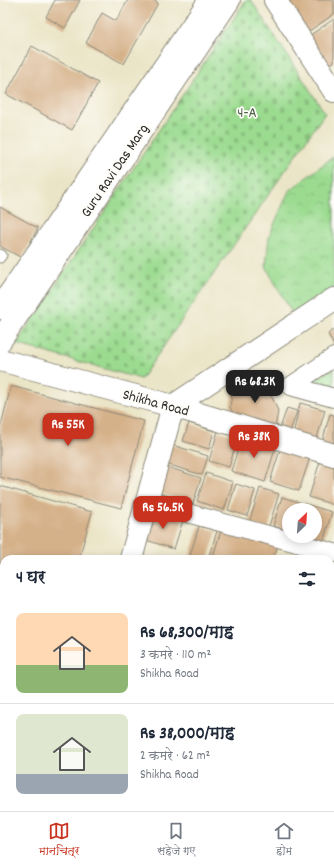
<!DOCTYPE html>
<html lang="hi">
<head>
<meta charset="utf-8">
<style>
  :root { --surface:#fff; --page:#f2f2f3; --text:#1f2937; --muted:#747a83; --line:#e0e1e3; --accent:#c8321e }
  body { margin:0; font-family:Dekko,"Playpen Sans Deva",sans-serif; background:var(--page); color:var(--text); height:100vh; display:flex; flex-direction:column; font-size:15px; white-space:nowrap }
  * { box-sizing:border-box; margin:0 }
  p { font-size:13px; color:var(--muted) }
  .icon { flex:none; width:22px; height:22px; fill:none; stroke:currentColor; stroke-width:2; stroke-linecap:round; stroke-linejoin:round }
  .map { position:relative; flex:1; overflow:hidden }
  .side { position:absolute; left:0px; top:555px; width:334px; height:256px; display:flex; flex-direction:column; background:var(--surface); border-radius:12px 12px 0 0; box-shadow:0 2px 10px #0003 }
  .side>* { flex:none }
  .needle { width:26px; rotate:25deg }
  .fabs { position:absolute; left:282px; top:503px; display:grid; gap:8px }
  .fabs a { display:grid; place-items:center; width:40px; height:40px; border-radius:50%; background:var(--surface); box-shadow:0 2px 10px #0003; font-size:20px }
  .price { position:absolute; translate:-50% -34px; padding:0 9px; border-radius:8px; background:var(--accent); color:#fff; font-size:13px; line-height:26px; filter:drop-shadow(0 1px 2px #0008) }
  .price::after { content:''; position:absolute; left:50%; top:24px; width:12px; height:9px; margin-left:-6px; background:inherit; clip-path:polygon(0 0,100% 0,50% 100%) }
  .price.selected { background:#222; color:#fff }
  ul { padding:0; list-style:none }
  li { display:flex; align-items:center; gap:12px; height:100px; padding:0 16px }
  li+li { border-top:1px solid var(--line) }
  li span { display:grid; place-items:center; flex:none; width:112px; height:80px; border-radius:8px; color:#555 }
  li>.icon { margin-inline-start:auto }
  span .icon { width:48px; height:48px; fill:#fffc; stroke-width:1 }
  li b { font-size:17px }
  h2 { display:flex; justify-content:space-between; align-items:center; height:48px; padding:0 16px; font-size:17px }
  .menu { display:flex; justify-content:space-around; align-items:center; height:56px; border-top:1px solid var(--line); background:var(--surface); font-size:11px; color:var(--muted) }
  .menu a { display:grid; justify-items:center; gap:2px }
  .menu .selected { color:var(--accent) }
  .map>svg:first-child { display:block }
  .cemetery { fill:url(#cemetery-stones); stroke:#63835e }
  .park { fill:url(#park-crowns); stroke:#63835e }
  .building { fill:#d5b189 }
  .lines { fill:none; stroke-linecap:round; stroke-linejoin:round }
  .service-casing { stroke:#8b8879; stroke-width:11 }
  .minor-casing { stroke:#8b8879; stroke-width:20 }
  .tertiary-casing { stroke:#8b8879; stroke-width:24 }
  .service { stroke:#fff; stroke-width:9 }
  .minor { stroke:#fff; stroke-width:18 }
  .tertiary { stroke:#fff; stroke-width:22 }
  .labels { text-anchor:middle; stroke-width:3.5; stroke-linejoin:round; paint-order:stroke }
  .park-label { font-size:15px; fill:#4d6049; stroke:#fdfcf7 }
  .street-label { font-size:15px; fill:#2b2b2b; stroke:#fdfcf7 }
</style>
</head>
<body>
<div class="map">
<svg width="334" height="811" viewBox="0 0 334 811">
  <defs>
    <pattern id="cemetery-stones" width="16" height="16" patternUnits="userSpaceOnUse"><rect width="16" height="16" fill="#9bdb90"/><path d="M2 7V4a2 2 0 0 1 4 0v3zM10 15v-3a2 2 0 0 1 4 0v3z" fill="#86bc7c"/></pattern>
    <pattern id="park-crowns" width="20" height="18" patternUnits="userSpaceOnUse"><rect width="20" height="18" fill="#9bdb90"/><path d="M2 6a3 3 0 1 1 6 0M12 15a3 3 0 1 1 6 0" fill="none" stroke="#86bc7c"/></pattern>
  </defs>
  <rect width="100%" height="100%" fill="#fdfcf7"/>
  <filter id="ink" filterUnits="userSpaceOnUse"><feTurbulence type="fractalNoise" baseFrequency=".025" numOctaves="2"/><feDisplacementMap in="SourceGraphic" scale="8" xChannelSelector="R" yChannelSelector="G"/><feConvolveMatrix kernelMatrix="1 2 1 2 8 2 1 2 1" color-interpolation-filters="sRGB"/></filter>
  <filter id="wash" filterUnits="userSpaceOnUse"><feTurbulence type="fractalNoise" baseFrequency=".012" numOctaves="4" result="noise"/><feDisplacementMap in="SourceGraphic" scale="16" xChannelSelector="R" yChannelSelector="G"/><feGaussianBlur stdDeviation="0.9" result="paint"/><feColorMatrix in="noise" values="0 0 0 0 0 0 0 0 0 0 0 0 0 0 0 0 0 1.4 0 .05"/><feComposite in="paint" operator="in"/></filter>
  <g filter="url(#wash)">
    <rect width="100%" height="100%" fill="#ebe5c7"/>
    <!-- cemetery -->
    <path class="cemetery" d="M246,0H251L325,113L141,379L16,344Z"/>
    <!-- park -->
    <path class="park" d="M334,156V290L293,315L266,267L269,236L289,191Z
      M334,368V393L304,385Z"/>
    <g id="blocks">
      <!-- building -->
      <path class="building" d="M55,0H80L65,28L46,17Z
        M128,0H153L158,3L124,64L86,43L102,13L116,21Z
        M277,0H334V14L302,36Z
        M334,19V62L323,69L303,40Z
        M32,46L98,83L72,130L6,94Z
        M0,207L38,228L22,258L0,246Z
        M334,329V346L328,334Z
        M261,372L278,411L274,434L235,417L230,407L232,394L235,389Z
        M11,386L144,421L121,508L0,477V429Z
        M300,403L325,410L315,445L292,439Z
        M287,408L297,411L288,438L278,434Z
        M330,414L334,415V450L321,446Z
        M189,423L214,431L209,449L183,441Z
        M218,431L238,437L229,467L209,461Z
        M242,436L276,446L265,482L231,471Z
        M169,444L208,456L202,475L163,463Z
        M281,447L310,457L299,491L270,482Z
        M321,458L334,462V505L309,497Z
        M161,465L201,478L193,504L153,491Z
        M206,473L233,482L224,510L197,501Z
        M236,484L255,490L247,516L228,510Z
        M0,486L92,512L79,559H4V566L0,565Z
        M260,488L279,494L268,529L249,523Z
        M282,497L332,512L323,542L306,536H315V510H289V531L273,526Z
        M152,511L183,520L174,549L143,539Z
        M199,526L217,531L208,559H189Z
        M222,528L278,546L273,559H212Z
        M298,549L328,559H295Z
        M4,576V610L0,608V588Z
        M330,653L334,654V687L330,686Z
        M330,694L334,695V730L330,728Z
        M334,760V781L330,780V772Z
        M87,807H162L170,809V811H100Z
        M305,807H325L323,811H304Z"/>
    </g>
  </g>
  <g filter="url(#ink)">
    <use href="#blocks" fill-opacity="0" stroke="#8b8879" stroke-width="1"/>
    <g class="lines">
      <defs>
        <path id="service" d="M0,254L2,255L0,258"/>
        <path id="minor" d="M334,357L291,386L334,398
          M147,502L334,553
          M330,592L334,578
          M330,648L334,649
          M330,740L334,741
          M235,807L249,811"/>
        <path id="tertiary" d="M275,0L334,91
          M0,308L210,0
          M0,341L229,0
          M0,360L173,406L334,455
          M131,559L173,406L334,299
          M60,811L61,807"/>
      </defs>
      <!-- service casing -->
      <use href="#service" class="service-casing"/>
      <!-- minor casing -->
      <use href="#minor" class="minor-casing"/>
      <!-- tertiary casing -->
      <use href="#tertiary" class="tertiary-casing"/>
      <!-- service -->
      <use href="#service" class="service"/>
      <!-- minor -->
      <use href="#minor" class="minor"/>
      <!-- tertiary -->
      <use href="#tertiary" class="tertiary"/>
    </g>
  </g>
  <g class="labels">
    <!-- park labels -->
    <g class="park-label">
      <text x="247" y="117">4-A</text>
    </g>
    <!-- street labels -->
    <g class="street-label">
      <text transform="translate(114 170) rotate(-56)" y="5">Guru Ravi Das Marg</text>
      <text transform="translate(156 402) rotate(15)" y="5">Shikha Road</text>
    </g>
  </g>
</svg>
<div class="fabs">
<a><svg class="needle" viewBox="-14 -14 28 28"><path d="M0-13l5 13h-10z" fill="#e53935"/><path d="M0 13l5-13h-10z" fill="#747a83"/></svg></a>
</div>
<b class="price selected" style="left:255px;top:404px">Rs 68.3K</b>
<b class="price" style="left:68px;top:447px">Rs 55K</b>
<b class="price" style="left:254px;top:459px">Rs 38K</b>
<b class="price" style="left:163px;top:530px">Rs 56.5K</b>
<section class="side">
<h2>4 घर<svg class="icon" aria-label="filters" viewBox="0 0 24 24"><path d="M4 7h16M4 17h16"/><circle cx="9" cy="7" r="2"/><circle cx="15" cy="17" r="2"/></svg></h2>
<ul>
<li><span style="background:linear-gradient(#ffd9b3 65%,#8fb573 0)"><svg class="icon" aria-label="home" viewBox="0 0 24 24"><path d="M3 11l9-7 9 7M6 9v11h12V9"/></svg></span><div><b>Rs 68,300/माह</b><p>3 कमरे · 110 m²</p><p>Shikha Road</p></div></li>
<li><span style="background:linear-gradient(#dfe7d0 75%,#9aa5b1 0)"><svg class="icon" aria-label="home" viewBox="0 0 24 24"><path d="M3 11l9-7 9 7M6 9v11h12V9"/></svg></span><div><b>Rs 38,000/माह</b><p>2 कमरे · 62 m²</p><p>Shikha Road</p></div></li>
</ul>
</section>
</div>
<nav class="menu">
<a class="selected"><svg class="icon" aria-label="map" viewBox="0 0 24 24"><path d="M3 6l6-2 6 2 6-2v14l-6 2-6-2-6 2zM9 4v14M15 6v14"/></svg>मानचित्र</a>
<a><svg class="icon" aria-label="saved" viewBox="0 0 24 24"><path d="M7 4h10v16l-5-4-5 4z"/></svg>सहेजे गए</a>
<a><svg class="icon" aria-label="home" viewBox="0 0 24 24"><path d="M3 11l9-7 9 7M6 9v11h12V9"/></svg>होम</a>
</nav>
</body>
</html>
